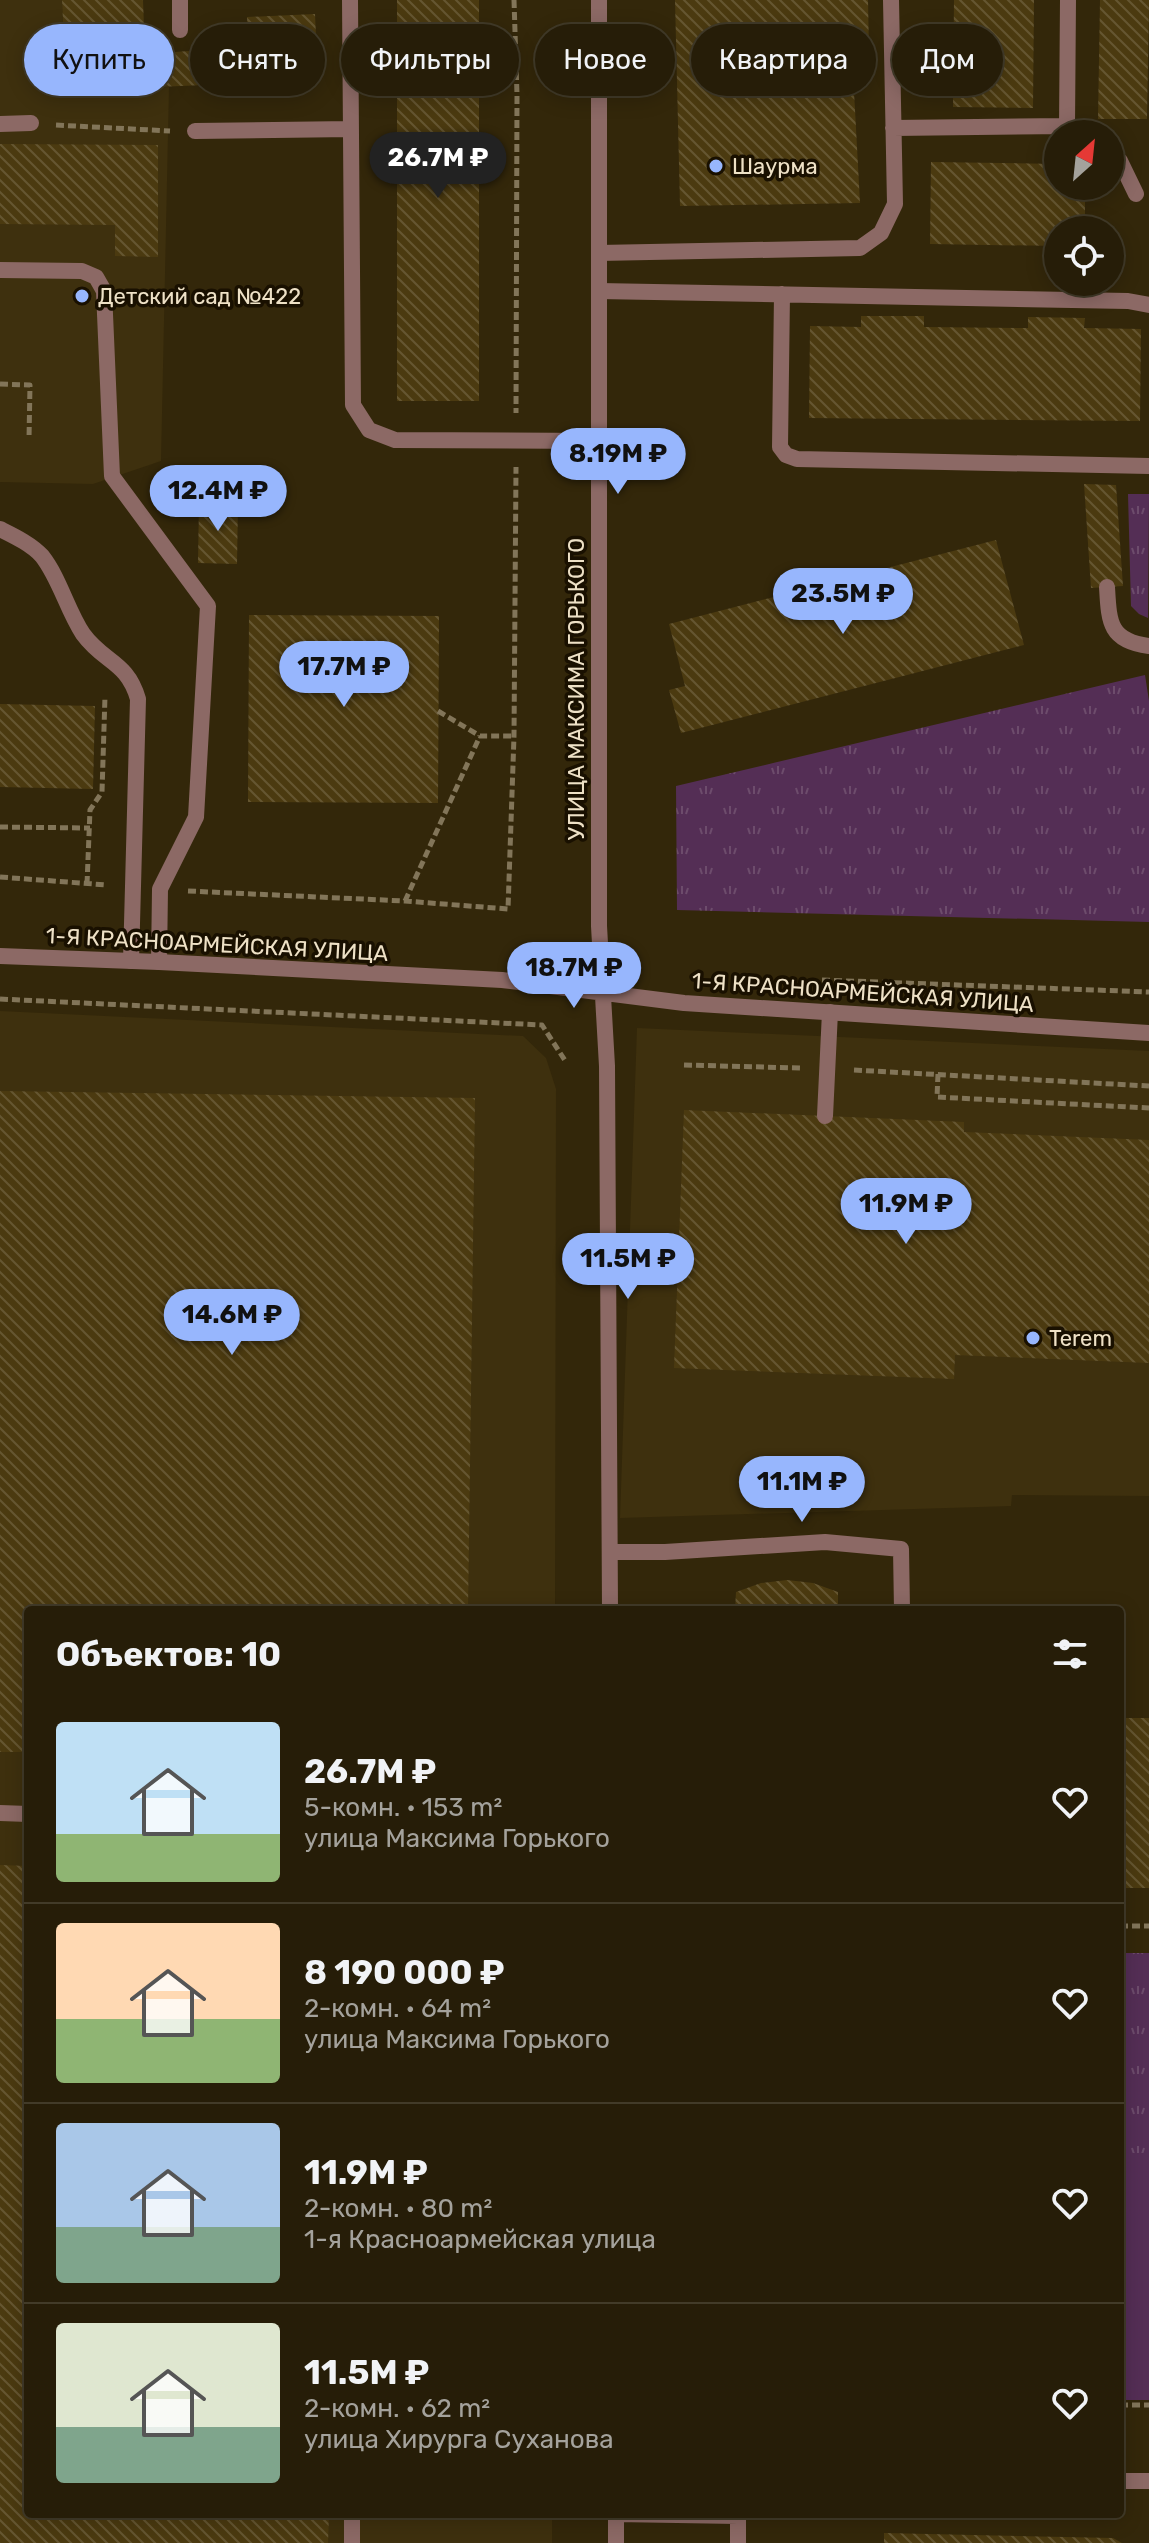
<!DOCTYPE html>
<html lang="ru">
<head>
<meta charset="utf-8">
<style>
  :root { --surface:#261d08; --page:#322a16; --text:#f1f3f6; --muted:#a4a29c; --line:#423b29; --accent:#97b6fd }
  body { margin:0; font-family:Rubik,sans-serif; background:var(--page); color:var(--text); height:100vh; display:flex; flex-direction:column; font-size:30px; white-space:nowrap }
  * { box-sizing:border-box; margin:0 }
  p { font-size:26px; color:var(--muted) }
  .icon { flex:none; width:44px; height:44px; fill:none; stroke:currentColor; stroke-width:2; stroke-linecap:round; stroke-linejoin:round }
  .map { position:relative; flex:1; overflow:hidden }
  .drawer { position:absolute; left:24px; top:1606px; width:1100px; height:912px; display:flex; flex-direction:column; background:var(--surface); border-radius:8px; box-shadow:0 4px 20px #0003,0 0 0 2px var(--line) }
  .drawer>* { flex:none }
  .banner { position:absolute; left:24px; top:24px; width:1102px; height:72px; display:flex; gap:16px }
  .needle { width:52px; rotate:27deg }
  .controls { position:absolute; left:1044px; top:120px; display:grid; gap:16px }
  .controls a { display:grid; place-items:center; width:80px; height:80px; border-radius:50%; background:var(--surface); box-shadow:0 4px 20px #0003,0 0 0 2px var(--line); font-size:40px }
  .price { position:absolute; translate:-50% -68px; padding:0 18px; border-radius:28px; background:var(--accent); color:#111; font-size:26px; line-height:52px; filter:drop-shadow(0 2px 4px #0008) }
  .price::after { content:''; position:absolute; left:50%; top:48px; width:24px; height:18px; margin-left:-12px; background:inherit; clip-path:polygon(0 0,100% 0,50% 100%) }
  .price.on { background:#222; color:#fff }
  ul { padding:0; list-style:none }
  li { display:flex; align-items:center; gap:24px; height:200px; padding:0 32px }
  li+li { border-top:2px solid var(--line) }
  li span { display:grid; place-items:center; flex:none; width:224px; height:160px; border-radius:8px; color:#555 }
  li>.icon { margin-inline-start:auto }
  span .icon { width:96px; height:96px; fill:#fffc; stroke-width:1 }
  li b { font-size:34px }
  h2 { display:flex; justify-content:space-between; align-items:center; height:96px; padding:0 32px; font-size:34px }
  .tag { padding:0 28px; border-radius:36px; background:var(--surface); box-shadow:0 4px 20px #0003,0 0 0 2px var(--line); font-size:28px; line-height:72px }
  .tag.on { background:var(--accent); color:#111 }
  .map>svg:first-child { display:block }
  .built { fill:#3e300e }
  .park { fill:url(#park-tufts) }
  .pitch { fill:#542e55 }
  .building { fill:url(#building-back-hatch) }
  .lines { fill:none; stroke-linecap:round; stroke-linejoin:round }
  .path { stroke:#827559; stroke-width:5; stroke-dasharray:8 4; stroke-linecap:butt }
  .lane { stroke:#8c6965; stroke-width:16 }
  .street { stroke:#8c6965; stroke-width:16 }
  .poi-dot { fill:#97b6fd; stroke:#191000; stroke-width:3 }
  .labels { text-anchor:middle; stroke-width:7; stroke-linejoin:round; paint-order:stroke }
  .poi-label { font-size:22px; fill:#eee1c6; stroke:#191000; text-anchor:start }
  .street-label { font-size:22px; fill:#eee1c6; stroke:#191000 }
</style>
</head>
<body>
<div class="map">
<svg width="1149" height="2543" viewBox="0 0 1149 2543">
  <defs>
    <pattern id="park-tufts" width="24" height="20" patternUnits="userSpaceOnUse" patternTransform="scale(2)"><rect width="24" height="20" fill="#542e55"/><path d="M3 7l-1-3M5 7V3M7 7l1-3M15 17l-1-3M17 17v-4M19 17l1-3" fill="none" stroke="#6d4c6c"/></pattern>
    <pattern id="building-back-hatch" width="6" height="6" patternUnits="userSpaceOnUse" patternTransform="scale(2)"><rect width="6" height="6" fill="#4b3a10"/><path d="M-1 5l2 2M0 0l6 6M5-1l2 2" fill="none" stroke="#655631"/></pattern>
  </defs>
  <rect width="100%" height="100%" fill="#33270a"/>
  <!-- built -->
  <path class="built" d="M0,0H62L66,91L169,87L161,461L93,484L0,482Z
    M0,1011L523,1036L546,1058L556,1089L555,1610H28V2514H552V2543H0Z
    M637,1028L1149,1051V1496L1012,1495L1011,1506L620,1518Z"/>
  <!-- park -->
  <path class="park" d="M1128,494H1149L1148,618L1139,614L1131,606Z
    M1145,675L1149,701V922L677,910L676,786Z
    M1120,1953H1149V2153H1120Z"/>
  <!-- pitch -->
  <path class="pitch" d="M1120,2153H1149V2400H1120Z"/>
  <!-- building -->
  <path class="building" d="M62,0H143L145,54L248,47L247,17L315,14L318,80L66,91Z
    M397,0H479V401H397Z
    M675,0H868L869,53L852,54L860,203L680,206Z
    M954,0H1034L1033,108L953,107Z
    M1100,0H1149L1147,119H1098Z
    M0,144L158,145V257L115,256V225L0,224Z
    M931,162L1058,164V186H1085V230H1058V246L930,244Z
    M861,316H924V327L1028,328V317L1085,318L1084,328L1141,329L1140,421L809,418L810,326L861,327Z
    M1084,484L1116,485L1123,586L1091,588Z
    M199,502L238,503L237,564L198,563Z
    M996,540L1024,645L681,733L669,690L685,686L669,624Z
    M249,615L439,616L438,803L248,802Z
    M0,704L95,706L93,789L0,787Z
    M0,1091L475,1098L468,1610H28V1752H0Z
    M684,1110L964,1122V1132L1149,1140V1363L955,1355L954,1379L674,1368Z
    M787,1580L813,1583L838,1592V1610H735L736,1592L761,1583Z
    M1120,1718H1149V1888H1120Z
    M0,1865L28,1866V2514H329L328,2543H0Z
    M884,2533L1113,2538L1122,2543H884Z"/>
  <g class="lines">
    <!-- path -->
    <path class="path" d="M514,0L517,95L516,413
      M56,125L170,131
      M0,384L30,385L29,439
      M438,711L480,736H514
      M0,827L90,828
      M0,877L107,885
      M87,884L90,810L102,792L105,696
      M188,891L405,901L508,909L514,736L516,467
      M405,901L480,736
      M822,980L1149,992
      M0,999L542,1025L566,1062
      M684,1065L800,1068
      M854,1070L1149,1086
      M938,1074L937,1097L1149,1108
      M1120,1926H1149
      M1120,2405H1149"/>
    <!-- lane -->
    <path class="lane" d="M180,0V30
      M350,0L353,405L369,430L395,440L598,441
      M0,124L31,123
      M1067,126L1068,0
      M893,128L1067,126L1080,134
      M195,131L351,129
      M1110,154L1120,161L1136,194
      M599,253L860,248L881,233L895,204L891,0
      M0,270L82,271L96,277L104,291L112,476L208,606L196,817L160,889L159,962
      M599,291L1128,301L1149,305
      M782,294L780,447L786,455L797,459L1149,466
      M0,529C14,536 31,544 42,556C60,579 67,610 83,634C104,663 127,661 138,699L131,961
      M1107,587C1109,622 1109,641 1149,646
      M825,1116L830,1012
      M0,1813L28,1814
      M352,2543V2514"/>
    <!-- street -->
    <path class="street" d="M599,0V926L607,1066L610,1610
      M0,956L159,962L502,980L684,1003L1149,1033
      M610,1552H665L825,1542L901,1549L902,1610
      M1120,2481H1149
      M616,2514L738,2516V2543
      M616,2514V2543"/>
  </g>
  <!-- markers -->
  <g class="poi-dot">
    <circle cx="716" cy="166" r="8"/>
    <circle cx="82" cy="296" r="8"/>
    <circle cx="1033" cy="1338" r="8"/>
  </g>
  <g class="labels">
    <!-- poi labels -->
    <g class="poi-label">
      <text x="732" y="174">Шаурма</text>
      <text x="98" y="304">Детский сад №422</text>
      <text x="1049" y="1346">Terem</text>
    </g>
    <!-- street labels -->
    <g class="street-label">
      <text transform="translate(576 689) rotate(-90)" y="8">УЛИЦА МАКСИМА ГОРЬКОГО</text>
      <text transform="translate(217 944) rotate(3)" y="8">1-Я КРАСНОАРМЕЙСКАЯ УЛИЦА</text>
      <text transform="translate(863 992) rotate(4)" y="8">1-Я КРАСНОАРМЕЙСКАЯ УЛИЦА</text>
    </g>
  </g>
</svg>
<div class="controls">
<a><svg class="needle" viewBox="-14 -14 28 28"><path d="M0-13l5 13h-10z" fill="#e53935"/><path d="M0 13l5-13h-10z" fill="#a4a29c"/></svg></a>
<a><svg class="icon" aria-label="locate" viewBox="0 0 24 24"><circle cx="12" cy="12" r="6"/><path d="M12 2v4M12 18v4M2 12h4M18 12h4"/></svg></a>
</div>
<b class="price on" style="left:438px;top:200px">26.7M ₽</b>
<b class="price" style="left:618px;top:496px">8.19M ₽</b>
<b class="price" style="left:218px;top:533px">12.4M ₽</b>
<b class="price" style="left:843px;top:636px">23.5M ₽</b>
<b class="price" style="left:344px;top:709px">17.7M ₽</b>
<b class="price" style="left:574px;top:1010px">18.7M ₽</b>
<b class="price" style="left:906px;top:1246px">11.9M ₽</b>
<b class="price" style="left:628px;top:1301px">11.5M ₽</b>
<b class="price" style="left:232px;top:1357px">14.6M ₽</b>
<b class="price" style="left:802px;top:1524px">11.1M ₽</b>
<div class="banner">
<a class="tag on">Купить</a>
<a class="tag">Снять</a>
<a class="tag">Фильтры</a>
<a class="tag">Новое</a>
<a class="tag">Квартира</a>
<a class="tag">Дом</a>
</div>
<section class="drawer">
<h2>Объектов: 10<svg class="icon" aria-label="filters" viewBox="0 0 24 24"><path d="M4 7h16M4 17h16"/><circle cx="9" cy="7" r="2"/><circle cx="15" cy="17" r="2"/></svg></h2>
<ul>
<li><span style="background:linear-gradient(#bfe0f5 70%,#8fb573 0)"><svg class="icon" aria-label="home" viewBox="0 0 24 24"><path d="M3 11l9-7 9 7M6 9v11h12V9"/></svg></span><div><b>26.7M ₽</b><p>5-комн. · 153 m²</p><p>улица Максима Горького</p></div><svg class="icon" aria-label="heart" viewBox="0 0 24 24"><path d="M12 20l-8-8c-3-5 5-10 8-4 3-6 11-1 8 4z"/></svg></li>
<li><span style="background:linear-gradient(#ffd9b3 60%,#8fb573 0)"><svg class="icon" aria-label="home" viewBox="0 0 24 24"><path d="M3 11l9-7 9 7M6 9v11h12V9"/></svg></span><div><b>8 190 000 ₽</b><p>2-комн. · 64 m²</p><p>улица Максима Горького</p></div><svg class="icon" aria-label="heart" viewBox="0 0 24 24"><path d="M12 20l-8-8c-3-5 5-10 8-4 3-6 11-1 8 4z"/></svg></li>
<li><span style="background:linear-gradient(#a9c7e8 65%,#7fa58c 0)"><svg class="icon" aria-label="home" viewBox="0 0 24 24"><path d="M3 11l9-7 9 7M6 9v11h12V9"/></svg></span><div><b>11.9M ₽</b><p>2-комн. · 80 m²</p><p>1-я Красноармейская улица</p></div><svg class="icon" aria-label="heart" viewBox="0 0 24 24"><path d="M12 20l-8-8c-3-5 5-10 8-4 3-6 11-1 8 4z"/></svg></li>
<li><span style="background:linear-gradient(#dfe7d0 65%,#7fa58c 0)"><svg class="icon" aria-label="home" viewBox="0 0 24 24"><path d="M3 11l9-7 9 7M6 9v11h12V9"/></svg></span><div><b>11.5M ₽</b><p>2-комн. · 62 m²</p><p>улица Хирурга Суханова</p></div><svg class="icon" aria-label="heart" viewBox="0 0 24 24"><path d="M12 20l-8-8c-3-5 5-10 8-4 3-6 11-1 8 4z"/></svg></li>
</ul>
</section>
</div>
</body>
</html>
